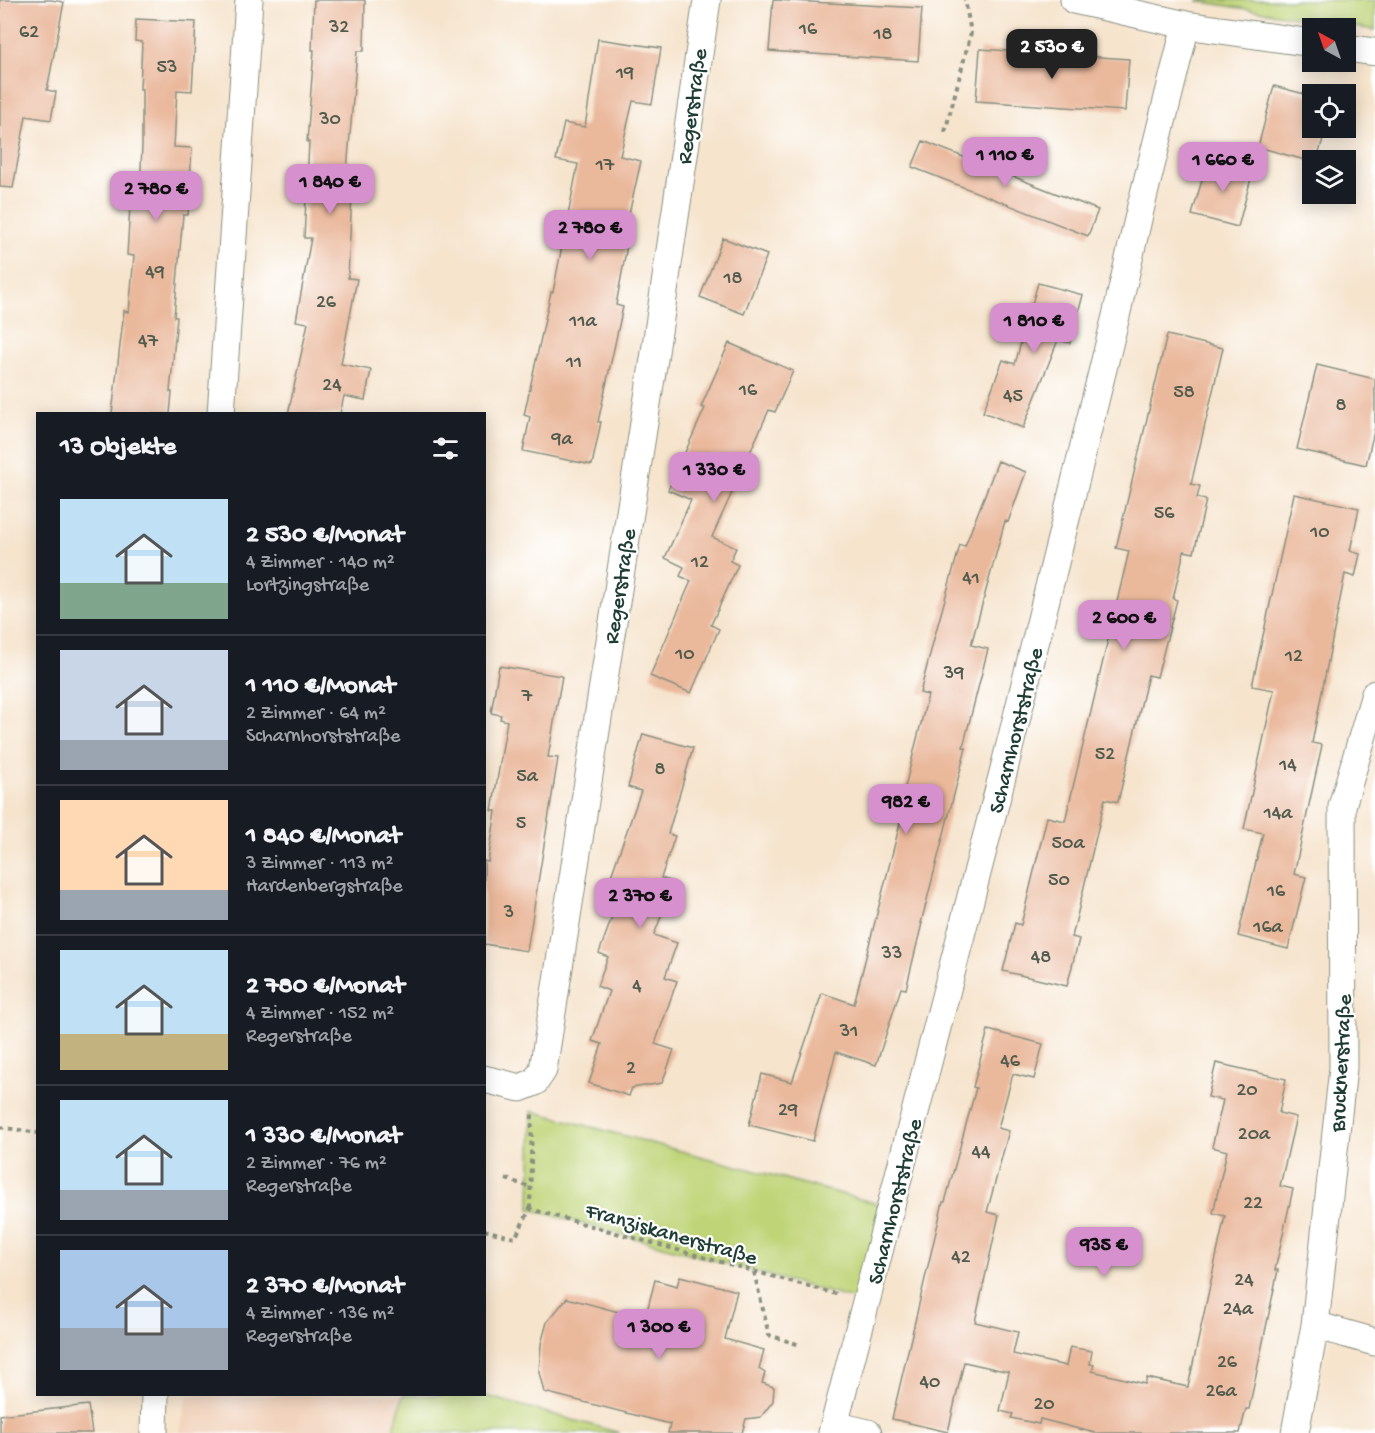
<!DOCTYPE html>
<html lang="de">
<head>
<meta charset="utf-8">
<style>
  :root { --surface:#171b24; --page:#242831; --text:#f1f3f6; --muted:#9ea1a6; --line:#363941; --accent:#d690ce }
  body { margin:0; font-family:"Gochi Hand",sans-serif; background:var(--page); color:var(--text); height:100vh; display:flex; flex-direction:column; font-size:22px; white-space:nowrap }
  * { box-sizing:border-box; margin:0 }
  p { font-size:20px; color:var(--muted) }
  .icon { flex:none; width:33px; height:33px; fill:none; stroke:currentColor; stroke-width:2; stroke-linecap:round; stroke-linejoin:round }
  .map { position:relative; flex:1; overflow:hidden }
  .drawer { position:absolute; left:36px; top:412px; width:450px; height:984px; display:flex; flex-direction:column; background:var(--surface); border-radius:0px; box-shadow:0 3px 15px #0003 }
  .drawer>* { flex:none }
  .needle { width:39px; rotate:320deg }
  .tools { position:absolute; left:1302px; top:18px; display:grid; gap:12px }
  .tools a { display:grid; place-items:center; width:54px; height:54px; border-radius:0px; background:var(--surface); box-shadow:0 3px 15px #0003; font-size:30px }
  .price { position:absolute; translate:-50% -51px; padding:0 14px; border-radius:12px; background:var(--accent); color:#111; font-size:20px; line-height:39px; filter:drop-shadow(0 2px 3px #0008) }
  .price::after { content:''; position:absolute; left:50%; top:36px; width:18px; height:14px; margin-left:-9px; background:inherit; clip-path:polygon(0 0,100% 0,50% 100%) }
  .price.selected { background:#222; color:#fff }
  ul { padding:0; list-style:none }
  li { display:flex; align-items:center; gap:18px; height:150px; padding:0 24px }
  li+li { border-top:2px solid var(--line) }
  li span { display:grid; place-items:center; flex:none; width:168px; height:120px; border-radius:0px; color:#555 }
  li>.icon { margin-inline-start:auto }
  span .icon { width:72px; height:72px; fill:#fffc; stroke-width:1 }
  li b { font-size:26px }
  h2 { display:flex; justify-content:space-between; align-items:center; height:72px; padding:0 24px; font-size:26px }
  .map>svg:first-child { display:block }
  .built { fill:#f2d4be }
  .green { fill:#bfd477; stroke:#6f8856; stroke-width:1.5 }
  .building { fill:#eab89b }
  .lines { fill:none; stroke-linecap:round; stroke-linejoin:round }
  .street-casing { stroke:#8a9080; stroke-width:29 }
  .path { stroke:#8a9080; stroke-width:4; stroke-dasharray:4.5 4.5; stroke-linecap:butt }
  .street { stroke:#fff; stroke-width:27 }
  .labels { text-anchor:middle; stroke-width:4.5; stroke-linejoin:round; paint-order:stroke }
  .number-label { font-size:20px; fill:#525c4e }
  .street-label { font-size:22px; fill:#1f3d34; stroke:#fff }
</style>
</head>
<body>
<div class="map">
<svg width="1375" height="1433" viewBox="0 0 1375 1433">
  <rect width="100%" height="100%" fill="#fff"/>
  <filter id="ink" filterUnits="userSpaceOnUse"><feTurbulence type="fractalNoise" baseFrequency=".0167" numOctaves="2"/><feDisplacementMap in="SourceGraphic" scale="12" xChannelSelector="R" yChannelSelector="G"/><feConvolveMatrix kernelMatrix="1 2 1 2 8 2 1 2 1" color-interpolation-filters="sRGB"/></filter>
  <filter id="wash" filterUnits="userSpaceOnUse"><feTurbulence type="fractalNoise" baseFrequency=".008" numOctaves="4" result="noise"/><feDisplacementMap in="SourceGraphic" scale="24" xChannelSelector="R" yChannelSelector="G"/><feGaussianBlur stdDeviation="1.35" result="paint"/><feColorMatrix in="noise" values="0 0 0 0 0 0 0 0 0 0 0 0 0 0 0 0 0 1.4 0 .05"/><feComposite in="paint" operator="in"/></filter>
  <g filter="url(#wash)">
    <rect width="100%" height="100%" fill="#f6e4cd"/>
    <!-- built -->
    <path class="built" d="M187,1395H410L405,1414L389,1433H180Z"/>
    <!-- green -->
    <path class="green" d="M1375,0V30L1198,1V0Z
      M532,1111L890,1207L867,1303L530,1209Z
      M403,1395H483L620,1433H393Z"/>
    <g id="blocks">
      <!-- building -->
      <path class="building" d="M0,0H51L64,2L47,90L56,92L51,120L26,116L13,188L0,187Z
        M314,0H365L364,51H357L347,171H353L348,278L357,279L341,364L371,370L365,400L344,396L340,414H288L308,323L296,321L311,238H304L309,142H307L314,50H312Z
        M773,0L922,8L918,61L769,51Z
        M136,19L196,22L192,91L177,90L174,147L192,148L188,215H183L174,317H177L170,392H172L170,414H112L124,311L129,312L134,256L127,255L131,189L140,190L142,146V89H140L142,42L135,41Z
        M598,39L661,48L652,104L633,101L620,156L641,161L627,223L631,224L616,305L623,307L598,422H601L592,465L523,451L530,417L524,415L551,292H553L578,164L556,160L564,123L585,127Z
        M980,49L1129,59L1125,111L976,101Z
        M1274,86L1312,96V128H1326L1317,160L1312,162L1258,147Z
        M923,141L1098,210L1088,236L912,167Z
        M1208,159L1253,171L1238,227L1192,215Z
        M723,238L767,255L744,314L700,297Z
        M1038,283L1083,295L1070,343L1058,340L1023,428L983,412L1003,360L1015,364Z
        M1167,335L1223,348L1191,484L1200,486L1197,498L1206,500L1194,553L1184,551L1173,599L1177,600L1157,677L1148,675L1118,802L1105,799L1072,937L1079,939L1067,986L1003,971L1015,923L1021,925L1047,817L1065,821L1129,551L1116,548Z
        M729,343L793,371L775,412L769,410L712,537L736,548L730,561L738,565L711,625L719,629L691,693L650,676L691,581L680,576L684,567L665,558L691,500L668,490L705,408L701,407Z
        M1317,365L1375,379V427L1366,465L1297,449Z
        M998,461L1026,472L1008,522L1005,521L971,645L988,649L963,747L966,748L921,923H922L906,989L901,988L876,1065L836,1052L813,1141L749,1125L762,1074L792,1082L822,993L854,1004L906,800L902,799L928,695L920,693L935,635L960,545L965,546Z
        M1294,494L1359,508L1350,551L1360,554L1355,577L1345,574L1312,743L1322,745L1294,874L1306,877L1288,949L1238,936L1263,833L1244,829L1274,690L1252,686Z
        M499,666L562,676L548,757L558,758L527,951L484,944V861L488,862L496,811H492L507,721L500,719L501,715L491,713Z
        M643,734L693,748L668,834L675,836L661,878L674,882L654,935L677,943L665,977L677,981L655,1044L674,1050L662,1083L632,1088L629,1096L589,1083L602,1044L592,1041L609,991L597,986L608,957L599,953L619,898L605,893L641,791L628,787Z
        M988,1030L1043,1044L1034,1079L1013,1074L998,1128L1009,1131L987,1212L999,1215L975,1322L1018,1332L1013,1354L1066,1366L1070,1347L1092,1351L1090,1364L1094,1365L1092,1371L1145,1384L1147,1378L1188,1387L1225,1216L1213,1213L1227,1151L1212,1147L1223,1100L1208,1097L1216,1063L1286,1079L1279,1113L1296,1117L1280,1186L1293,1189L1275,1270H1278L1249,1409H1246L1240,1433H1095L1040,1419L1039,1424L1011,1418L1013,1414L1000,1411L1009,1372L964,1362L948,1432L892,1419L943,1202H945L976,1088L973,1087Z
        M680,1276L737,1291L725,1339L764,1350L759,1369L765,1373L762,1383L774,1387L773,1401L761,1417L746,1419L742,1433H668L670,1424L544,1392L539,1372L541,1344L547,1322L567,1298L645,1319L655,1280L677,1286Z
        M88,1405L92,1433H0V1415Z"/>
    </g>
  </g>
  <g filter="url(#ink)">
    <use href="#blocks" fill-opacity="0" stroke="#8a9080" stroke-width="1.5"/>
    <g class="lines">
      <defs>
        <path id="street" d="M1074,0L1186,25L1312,43
          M1346,48L1375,52
          M221,414L249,0
          M484,1079L520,1088L535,1082L543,1070L654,359L707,0
          M1315,1325L1375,1342
          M834,1425L868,1433
          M154,1433L155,1395
          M832,1433L1004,769L1116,316L1141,206L1186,25
          M1295,1433L1315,1325L1343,1068L1342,806L1375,694"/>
      </defs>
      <!-- street casing -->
      <use href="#street" class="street-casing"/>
      <!-- path -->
      <path class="path" d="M945,132L971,33L965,0
        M0,1127L38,1133
        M506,1179L530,1187
        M530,1209L532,1113
        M484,1230L515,1238L530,1209L840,1295
        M754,1272L769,1335L800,1345"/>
      <!-- street -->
      <use href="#street" class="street"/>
    </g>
  </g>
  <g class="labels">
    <!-- number labels -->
    <g class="number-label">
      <text x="339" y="32">32</text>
      <text x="808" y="34">16</text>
      <text x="29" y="37">62</text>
      <text x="883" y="39">18</text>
      <text x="167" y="72">53</text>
      <text x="625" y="78">19</text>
      <text x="330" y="124">30</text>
      <text x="605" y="170">17</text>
      <text x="155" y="277">49</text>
      <text x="733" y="283">18</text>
      <text x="326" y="307">26</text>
      <text x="583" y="326">11a</text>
      <text x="148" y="346">47</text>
      <text x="574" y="367">11</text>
      <text x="332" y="390">24</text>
      <text x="748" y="395">16</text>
      <text x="1184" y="397">58</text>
      <text x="1013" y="401">45</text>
      <text x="1341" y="410">8</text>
      <text x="562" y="444">9a</text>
      <text x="1164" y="518">56</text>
      <text x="1320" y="537">10</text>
      <text x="700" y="567">12</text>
      <text x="971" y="583">41</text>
      <text x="685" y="659">10</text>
      <text x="1294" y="661">12</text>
      <text x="954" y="678">39</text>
      <text x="527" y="701">7</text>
      <text x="1105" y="759">52</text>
      <text x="1288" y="770">14</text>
      <text x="660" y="774">8</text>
      <text x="527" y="781">5a</text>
      <text x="1278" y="818">14a</text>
      <text x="521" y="828">5</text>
      <text x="1068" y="848">50a</text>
      <text x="1059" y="885">50</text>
      <text x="1276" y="896">16</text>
      <text x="509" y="917">3</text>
      <text x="1268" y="932">16a</text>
      <text x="892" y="958">33</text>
      <text x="1041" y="962">48</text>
      <text x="637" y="991">4</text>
      <text x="849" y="1036">31</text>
      <text x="1010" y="1066">46</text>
      <text x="631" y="1073">2</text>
      <text x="1247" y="1095">20</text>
      <text x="788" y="1115">29</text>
      <text x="1254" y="1139">20a</text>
      <text x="981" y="1157">44</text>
      <text x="1253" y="1208">22</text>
      <text x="961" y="1262">42</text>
      <text x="1244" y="1285">24</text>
      <text x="1238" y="1314">24a</text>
      <text x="1227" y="1367">26</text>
      <text x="930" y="1387">40</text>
      <text x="1221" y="1396">26a</text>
      <text x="1044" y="1409">20</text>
    </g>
    <!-- street labels -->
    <g class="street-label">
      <text transform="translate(690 106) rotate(-82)" y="8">Regerstraße</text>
      <text transform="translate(618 586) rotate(-81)" y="8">Regerstraße</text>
      <text transform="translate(1014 730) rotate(-76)" y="8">Scharnhorststraße</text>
      <text transform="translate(1339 1063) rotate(-87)" y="8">Brucknerstraße</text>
      <text transform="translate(893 1201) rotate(-76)" y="8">Scharnhorststraße</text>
      <text transform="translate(672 1232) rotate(16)" y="8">Franziskanerstraße</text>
    </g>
  </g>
</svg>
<div class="tools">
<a><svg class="needle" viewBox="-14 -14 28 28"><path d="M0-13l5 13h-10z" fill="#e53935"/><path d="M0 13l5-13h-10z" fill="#9ea1a6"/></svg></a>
<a><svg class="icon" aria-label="locate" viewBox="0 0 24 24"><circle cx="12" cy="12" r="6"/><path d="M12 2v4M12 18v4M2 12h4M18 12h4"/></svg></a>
<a><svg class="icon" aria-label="layers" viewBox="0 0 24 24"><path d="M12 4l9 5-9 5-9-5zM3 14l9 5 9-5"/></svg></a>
</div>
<b class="price selected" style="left:1052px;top:80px">2 530 €</b>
<b class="price" style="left:1005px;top:188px">1 110 €</b>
<b class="price" style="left:1223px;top:193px">1 660 €</b>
<b class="price" style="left:330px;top:215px">1 840 €</b>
<b class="price" style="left:156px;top:222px">2 780 €</b>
<b class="price" style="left:590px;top:261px">2 780 €</b>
<b class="price" style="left:1034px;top:354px">1 810 €</b>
<b class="price" style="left:714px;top:503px">1 330 €</b>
<b class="price" style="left:1124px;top:651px">2 600 €</b>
<b class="price" style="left:906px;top:835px">982 €</b>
<b class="price" style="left:640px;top:929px">2 370 €</b>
<b class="price" style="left:1104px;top:1278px">935 €</b>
<b class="price" style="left:659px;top:1360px">1 300 €</b>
<section class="drawer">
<h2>13 Objekte<svg class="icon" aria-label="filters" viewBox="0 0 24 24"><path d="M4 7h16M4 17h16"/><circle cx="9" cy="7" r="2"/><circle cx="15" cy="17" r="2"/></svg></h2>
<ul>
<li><span style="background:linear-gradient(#bfe0f5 70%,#7fa58c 0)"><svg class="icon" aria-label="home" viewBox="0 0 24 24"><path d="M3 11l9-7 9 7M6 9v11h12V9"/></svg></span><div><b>2 530 €/Monat</b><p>4 Zimmer · 140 m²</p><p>Lortzingstraße</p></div></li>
<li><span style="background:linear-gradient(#c9d6e8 75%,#9aa5b1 0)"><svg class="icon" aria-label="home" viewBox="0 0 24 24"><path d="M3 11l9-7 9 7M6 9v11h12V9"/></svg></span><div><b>1 110 €/Monat</b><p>2 Zimmer · 64 m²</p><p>Scharnhorststraße</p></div></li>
<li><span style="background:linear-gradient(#ffd9b3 75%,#9aa5b1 0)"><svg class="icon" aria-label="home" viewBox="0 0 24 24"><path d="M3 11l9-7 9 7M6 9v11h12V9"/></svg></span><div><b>1 840 €/Monat</b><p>3 Zimmer · 113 m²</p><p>Hardenbergstraße</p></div></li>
<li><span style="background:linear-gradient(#bfe0f5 70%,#c2b280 0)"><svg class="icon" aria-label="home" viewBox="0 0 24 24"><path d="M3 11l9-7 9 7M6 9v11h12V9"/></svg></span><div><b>2 780 €/Monat</b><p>4 Zimmer · 152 m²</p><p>Regerstraße</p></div></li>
<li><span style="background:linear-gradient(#bfe0f5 75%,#9aa5b1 0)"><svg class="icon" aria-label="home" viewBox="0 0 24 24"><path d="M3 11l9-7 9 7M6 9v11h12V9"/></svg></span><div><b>1 330 €/Monat</b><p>2 Zimmer · 76 m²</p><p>Regerstraße</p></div></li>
<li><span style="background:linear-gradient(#a9c7e8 65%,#9aa5b1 0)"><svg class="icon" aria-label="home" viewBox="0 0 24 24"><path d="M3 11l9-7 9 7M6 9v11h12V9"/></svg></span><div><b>2 370 €/Monat</b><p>4 Zimmer · 136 m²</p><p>Regerstraße</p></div></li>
</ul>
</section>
</div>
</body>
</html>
